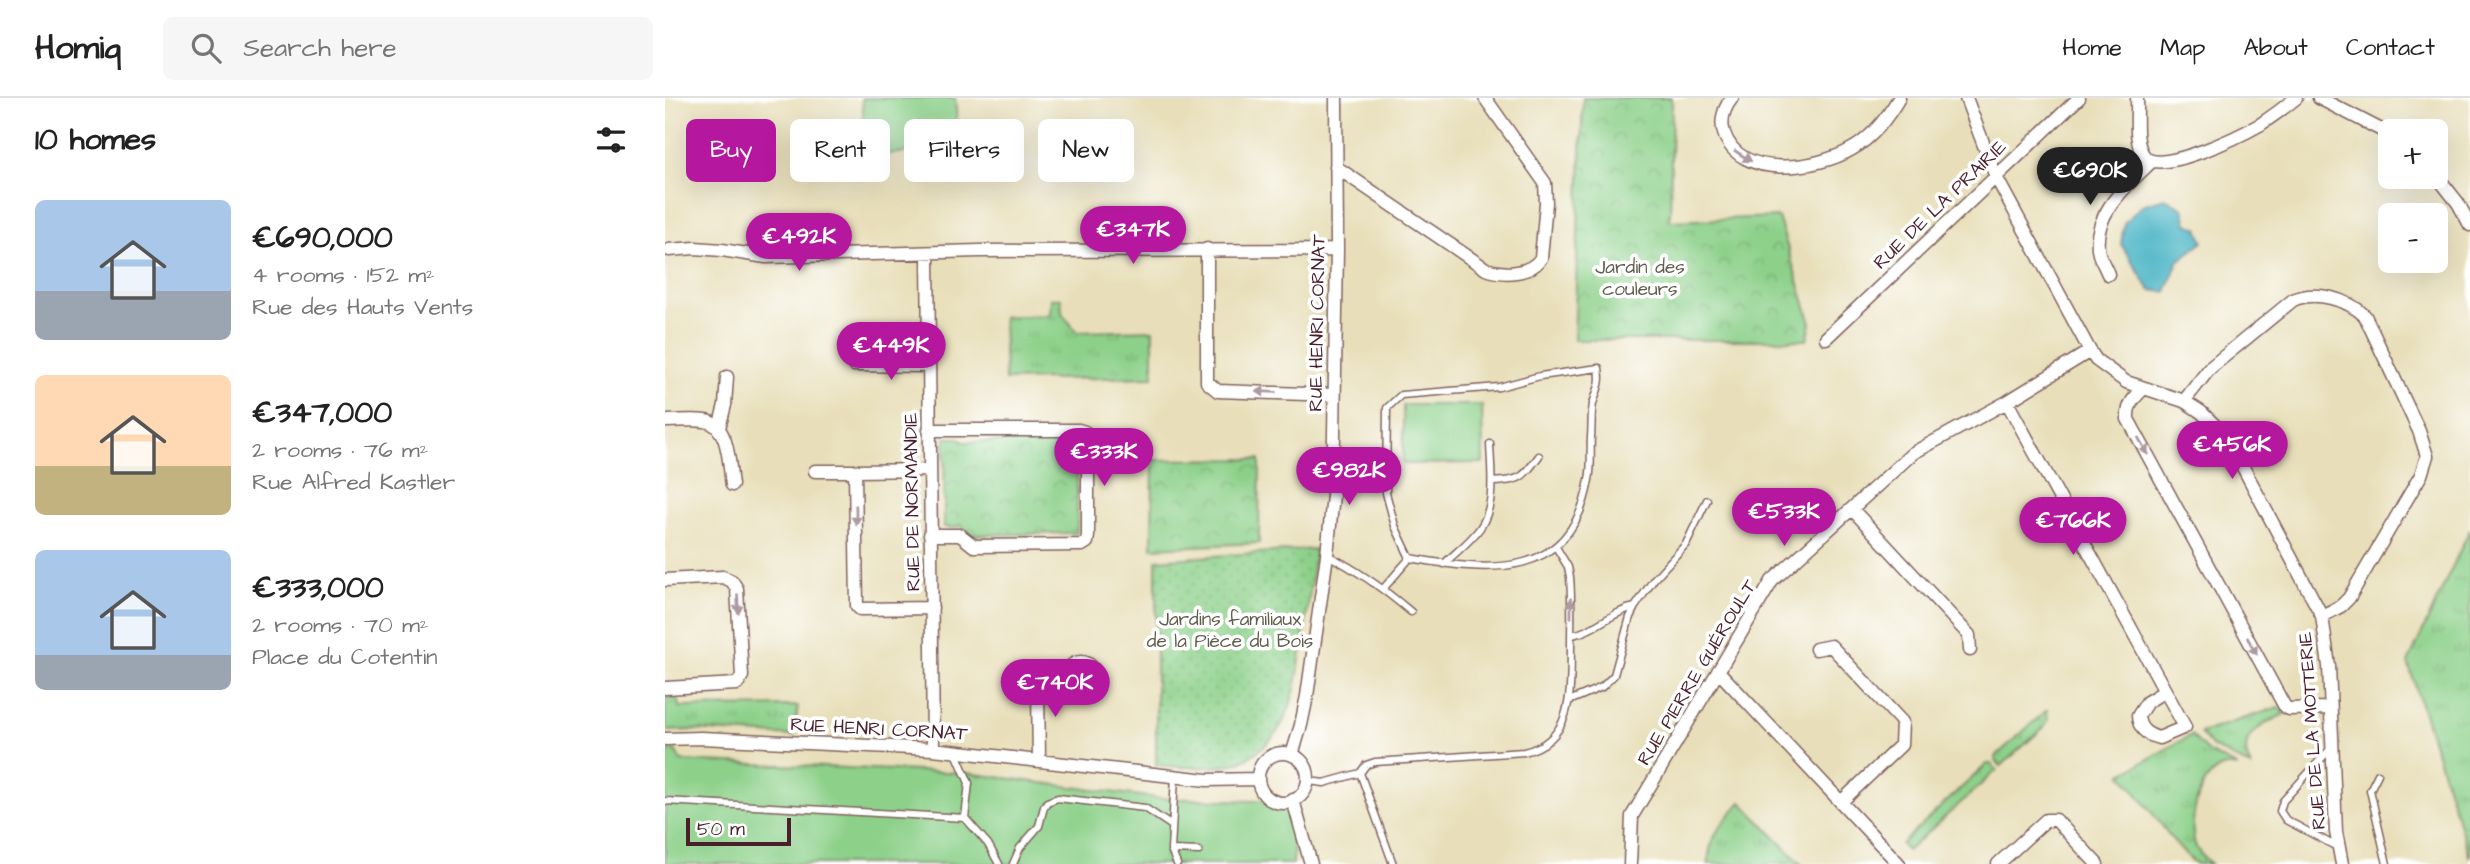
<!DOCTYPE html>
<html lang="en">
<head>
<meta charset="utf-8">
<style>
  :root { --surface:#fff; --page:#f6f6f6; --text:#222; --muted:#767676; --line:#e0e0e0; --accent:#b5179e }
  body { margin:0; font-family:"Architects Daughter",sans-serif; background:var(--page); color:var(--text); height:100vh; display:flex; flex-direction:column; font-size:26px; white-space:nowrap }
  * { box-sizing:border-box; margin:0 }
  p { font-size:23px; color:var(--muted) }
  .icon { flex:none; width:38px; height:38px; fill:none; stroke:currentColor; stroke-width:2; stroke-linecap:round; stroke-linejoin:round }
  .map { position:relative; flex:1; overflow:hidden }
  .details { display:flex; flex-direction:column; background:var(--surface); width:665px }
  .details>* { flex:none }
  .banner { position:absolute; left:21px; top:21px; width:665px; height:63px; display:flex; gap:14px }
  .fabs { position:absolute; left:1713px; top:21px; display:grid; gap:14px }
  .fabs a { display:grid; place-items:center; width:70px; height:70px; border-radius:10px; background:var(--surface); box-shadow:0 7px 28px #0002; font-size:35px }
  .scale { position:absolute; left:21px; bottom:18px; width:105px; box-sizing:border-box; padding-left:7px; border:4px solid #4a1f2b; border-top:0; font-size:19px; line-height:24px; white-space:nowrap; color:#4a1f2b; -webkit-text-stroke:5px #fff; paint-order:stroke }
  .price { position:absolute; translate:-50% -60px; padding:0 16px; border-radius:24px; background:var(--accent); color:#fff; font-size:23px; line-height:46px; filter:drop-shadow(0 2px 4px #0008) }
  .price::after { content:''; position:absolute; left:50%; top:42px; width:21px; height:16px; margin-left:-10px; background:inherit; clip-path:polygon(0 0,100% 0,50% 100%) }
  .price.active { background:#222; color:#fff }
  ul { padding:0; list-style:none }
  li { display:flex; align-items:center; gap:21px; height:175px; padding:0 35px }
  li span { display:grid; place-items:center; flex:none; width:196px; height:140px; border-radius:10px; color:#555 }
  li>.icon { margin-inline-start:auto }
  span .icon { width:84px; height:84px; fill:#fffc; stroke-width:1 }
  li b { font-size:30px }
  h2 { display:flex; justify-content:space-between; align-items:center; height:84px; padding:0 35px; font-size:30px }
  .pill { padding:0 24px; border-radius:10px; background:var(--surface); box-shadow:0 7px 28px #0002; font-size:24px; line-height:63px }
  .pill.active { background:var(--accent); color:#fff }
  header { display:flex; align-items:center; gap:42px; box-sizing:border-box; height:98px; padding:0 35px; background:var(--surface); border-bottom:2px solid var(--line) }
  header strong { font-size:33px }
  nav { display:flex; gap:38px; margin-inline-start:auto; font-size:24px }
  .search { width:490px; height:63px; background:var(--page); display:flex; align-items:center; gap:18px; box-sizing:border-box; padding:0 24px; border-radius:10px; color:var(--muted); font-size:26px }
  main { display:flex; flex:1; min-height:0 }
  .map>svg:first-child { display:block }
  .grass { fill:url(#grass-tufts); stroke:#6b785a; stroke-width:2 }
  .park { fill:url(#park-crowns); stroke:#6b785a; stroke-width:2 }
  .garden { fill:url(#garden-dots); stroke:#6b785a; stroke-width:2 }
  .pitch { fill:#8cd089; stroke:#6b785a; stroke-width:2 }
  .water { fill:#47b3c4; stroke:#486978; stroke-width:2 }
  .lines { fill:none; stroke-linecap:round; stroke-linejoin:round }
  .lane-casing { stroke:#81625d; stroke-width:9 }
  .street-casing { stroke:#81625d; stroke-width:15 }
  .lane { stroke:#fff; stroke-width:6 }
  .street { stroke:#fff; stroke-width:12 }
  .oneway { fill:#ae9aa0 }
  .labels { text-anchor:middle; stroke-width:7; stroke-linejoin:round; paint-order:stroke }
  .street-label { font-size:19px; fill:#4a1f2b; stroke:#fff }
  .park-label { font-size:19px; fill:#615d4c; stroke:#fff }
</style>
</head>
<body>
<header>
<strong>Homiq</strong>
<div class="search"><svg class="icon" aria-label="search" viewBox="0 0 24 24"><circle cx="10" cy="10" r="6"/><path d="M15 15l6 6"/></svg>Search here</div>
<nav><a>Home</a><a>Map</a><a>About</a><a>Contact</a></nav>
</header>
<main>
<section class="details">
<h2>10 homes<svg class="icon" aria-label="filters" viewBox="0 0 24 24"><path d="M4 7h16M4 17h16"/><circle cx="9" cy="7" r="2"/><circle cx="15" cy="17" r="2"/></svg></h2>
<ul>
<li><span style="background:linear-gradient(#a9c7e8 65%,#9aa5b1 0)"><svg class="icon" aria-label="home" viewBox="0 0 24 24"><path d="M3 11l9-7 9 7M6 9v11h12V9"/></svg></span><div><b>€690,000</b><p>4 rooms · 152 m²</p><p>Rue des Hauts Vents</p></div></li>
<li><span style="background:linear-gradient(#ffd9b3 65%,#c2b280 0)"><svg class="icon" aria-label="home" viewBox="0 0 24 24"><path d="M3 11l9-7 9 7M6 9v11h12V9"/></svg></span><div><b>€347,000</b><p>2 rooms · 76 m²</p><p>Rue Alfred Kastler</p></div></li>
<li><span style="background:linear-gradient(#a9c7e8 75%,#9aa5b1 0)"><svg class="icon" aria-label="home" viewBox="0 0 24 24"><path d="M3 11l9-7 9 7M6 9v11h12V9"/></svg></span><div><b>€333,000</b><p>2 rooms · 70 m²</p><p>Place du Cotentin</p></div></li>
</ul>
</section>
<div class="map">
<svg width="1805" height="766" viewBox="0 0 1805 766">
  <defs>
    <pattern id="grass-tufts" width="24" height="20" patternUnits="userSpaceOnUse" patternTransform="scale(1.75)"><rect width="24" height="20" fill="#8cd089"/><path d="M3 7l-1-3M5 7V3M7 7l1-3M15 17l-1-3M17 17v-4M19 17l1-3" fill="none" stroke="#7ab276"/></pattern>
    <pattern id="park-crowns" width="20" height="18" patternUnits="userSpaceOnUse" patternTransform="scale(1.75)"><rect width="20" height="18" fill="#8cd089"/><path d="M2 6a3 3 0 1 1 6 0M12 15a3 3 0 1 1 6 0" fill="none" stroke="#7ab276"/></pattern>
    <pattern id="garden-dots" width="8" height="8" patternUnits="userSpaceOnUse" patternTransform="scale(1.75)"><rect width="8" height="8" fill="#8cd089"/><path d="M2 2h.1M6 6h.1" fill="none" stroke="#7ab276" stroke-width="1.8" stroke-linecap="round"/></pattern>
  </defs>
  <rect width="100%" height="100%" fill="#fff"/>
  <filter id="ink" filterUnits="userSpaceOnUse"><feTurbulence type="fractalNoise" baseFrequency=".0143" numOctaves="2"/><feDisplacementMap in="SourceGraphic" scale="14" xChannelSelector="R" yChannelSelector="G"/><feConvolveMatrix kernelMatrix="1 2 1 2 8 2 1 2 1" color-interpolation-filters="sRGB"/></filter>
  <filter id="wash" filterUnits="userSpaceOnUse"><feTurbulence type="fractalNoise" baseFrequency=".00686" numOctaves="4" result="noise"/><feDisplacementMap in="SourceGraphic" scale="28" xChannelSelector="R" yChannelSelector="G"/><feGaussianBlur stdDeviation="1.57" result="paint"/><feColorMatrix in="noise" values="0 0 0 0 0 0 0 0 0 0 0 0 0 0 0 0 0 1.4 0 .05"/><feComposite in="paint" operator="in"/></filter>
  <g filter="url(#wash)">
    <rect width="100%" height="100%" fill="#e8dfba"/>
    <!-- grass -->
    <path class="grass" d="M396,200L397,215L412,234L488,232V279L340,282L338,219L385,217L386,201Z
      M1805,431V760L1743,565Z
      M12,598L14,609L133,608L129,638L29,632L0,633V599Z
      M1614,609L1619,616C1596,628 1570,638 1586,669L1546,648L1535,635Z
      M1382,612L1383,623L1379,629L1336,668L1330,662L1332,657Z
      M1526,637L1543,654L1573,669C1568,668 1562,667 1557,669C1532,680 1522,727 1531,749C1534,756 1541,761 1546,766H1531L1515,751L1457,676Z
      M1322,666H1326L1332,672L1242,753L1236,746Z
      M1076,704L1136,766H1043C1044,738 1058,724 1076,704Z"/>
    <!-- park -->
    <path class="park" d="M918,0H1007L1005,123L1113,119L1146,225L1142,242H909Z
      M280,340H294L298,344H412V435L307,437L295,427L290,430L279,429Z
      M595,361L594,445L487,450L488,362Z"/>
    <!-- garden -->
    <path class="garden" d="M650,451C647,481 643,511 638,541C631,590 627,640 576,663C554,673 514,669 491,667V462Z"/>
    <!-- pitch -->
    <path class="pitch" d="M197,0H290L294,50L201,58Z
      M738,307H817L818,365L738,366Z
      M10,652L16,663L301,675L491,700L588,703L610,700L626,708L629,725L628,766H0V653Z"/>
    <!-- water -->
    <path class="water" d="M1500,100L1518,110L1522,126L1533,130L1538,144L1513,163L1501,194L1485,192L1456,146L1459,125L1477,107Z"/>
  </g>
  <g filter="url(#ink)">
    <g class="lines">
      <defs>
        <path id="lane" d="M934,270C937,287 932,291 928,306C926,316 927,328 926,339C925,353 927,368 924,382C906,484 825,474 745,460L730,428L721,395L722,310L736,297L834,289L875,278Z
          M827,384C856,382 856,382 874,358
          M662,457C693,472 720,492 746,514
          M779,466C791,454 806,443 815,430C831,407 826,373 825,346
          M718,491L745,460
          M906,537C929,534 947,513 970,509
          M904,603L937,589L949,577L965,519L970,509L989,481L1021,446L1042,402
          M1666,650L1618,703L1615,713L1621,722L1672,749
          M695,675L701,667L710,664L859,654C910,642 905,592 906,550C906,526 907,502 905,479L903,469L891,449
          M1713,676L1705,692L1722,766
          M510,678L506,752L534,753
          M644,683L659,685L695,675L728,766
          M0,703L300,720L304,685L291,655
          M300,720L323,746L334,766
          M506,752L512,766
          M348,766L355,750L374,728L379,709L382,704L393,700L480,710L507,728"/>
        <path id="street" d="M1067,0C1059,10 1055,23 1059,35C1075,83 1153,71 1187,51C1208,39 1222,20 1234,0
          M1301,0L1331,79L1425,253L1431,262L1461,284L1519,303L1536,314L1562,339L1657,518L1664,568L1671,734L1677,766
          M1472,0C1473,16 1468,46 1480,59C1496,77 1577,37 1596,26C1608,18 1620,9 1631,0
          M1654,0L1726,37
          M671,69L821,171C838,177 865,177 876,160L881,105L880,85L820,0
          M1771,77L1793,105L1805,127
          M542,151V284L553,293L669,297
          M4,152L30,150L57,152L101,159L314,153L672,152
          M263,156L268,651
          M1443,176C1440,169 1436,162 1434,156C1425,118 1462,87 1486,64
          M1161,240L1414,0
          M189,267L263,268
          M1479,290C1469,300 1462,306 1463,321L1620,609L1624,611L1665,610
          M1519,303L1545,270L1628,202C1650,192 1683,201 1700,218L1754,333L1762,358L1756,377L1684,500L1676,508L1657,518
          M1342,304L1520,629L1494,640C1482,637 1474,631 1473,618L1482,604L1500,593
          M0,323C13,323 28,321 40,323C65,326 64,369 67,387
          M54,330L60,307L62,279
          M264,332H414L420,334L423,340V438L422,444L417,447L309,448L295,437H265
          M264,372L190,373L192,508L195,511L267,510
          M150,373H190
          M1187,411L1304,537L1305,552
          M0,482L58,479L67,483L72,491L77,578L72,586L0,590
          M1151,551L1166,548L1237,624L1236,647L1177,703
          M402 578a14 14 0 1 1 28 0a14 14 0 1 1-28 0Z
          M1053,573L1234,766
          M0,641L36,640L268,651L542,682L593,681
          M593 680a25 25 0 1 1 50 0a25 25 0 1 1-50 0Z
          M627,657L636,627L642,598L662,457L668,397L672,152L671,0
          M374,662L373,591L402,579
          M628,702L646,766
          M965,766L967,718L1107,483L1248,355L1342,304L1425,253
          M1333,766L1381,722H1391L1432,766"/>
      </defs>
      <!-- lane casing -->
      <use href="#lane" class="lane-casing"/>
      <!-- street casing -->
      <use href="#street" class="street-casing"/>
      <!-- lane -->
      <use href="#lane" class="lane"/>
      <!-- street -->
      <use href="#street" class="street"/>
    </g>
    <!-- one-way arrows -->
    <defs><path id="oneway-solid" d="M-6-.8H1V-3.2L6.5 0L1 3.2V.8H-6Z" transform="scale(1.75)"/></defs>
    <g class="oneway">
      <use href="#oneway-solid" transform="translate(1078 58) rotate(33)"/>
      <use href="#oneway-solid" transform="translate(601 294) rotate(-178)"/>
      <use href="#oneway-solid" transform="translate(1478 348) rotate(61)"/>
      <use href="#oneway-solid" transform="translate(191 417) rotate(89)"/>
      <use href="#oneway-solid" transform="translate(73 506) rotate(87)"/>
      <use href="#oneway-solid" transform="translate(906 510) rotate(-90)"/>
      <use href="#oneway-solid" transform="translate(1587 548) rotate(61)"/>
    </g>
  </g>
  <g class="labels">
    <!-- street labels -->
    <g class="street-label">
      <text transform="translate(1274 106) rotate(-44)" y="7">RUE DE LA PRAIRIE</text>
      <text transform="translate(651 225) rotate(-89)" y="7">RUE HENRI CORNAT</text>
      <text transform="translate(246 404) rotate(-91)" y="7">RUE DE NORMANDIE</text>
      <text transform="translate(1031 574) rotate(-59)" y="7">RUE PIERRE GUÉROULT</text>
      <text transform="translate(214 630) rotate(3)" y="7">RUE HENRI CORNAT</text>
      <text transform="translate(1646 633) rotate(-94)" y="7">RUE DE LA MOTTERIE</text>
    </g>
    <!-- park labels -->
    <g class="park-label">
      <text x="975" y="175">Jardin des<tspan x="975" dy="22">couleurs</tspan></text>
      <text x="565" y="527">Jardins familiaux<tspan x="565" dy="22">de la Pièce du Bois</tspan></text>
    </g>
  </g>
</svg>
<div class="fabs">
<a>+</a>
<a>−</a>
</div>
<div class="scale">50 m</div>
<b class="price active" style="left:1425px;top:109px">€690K</b>
<b class="price" style="left:468px;top:168px">€347K</b>
<b class="price" style="left:134px;top:175px">€492K</b>
<b class="price" style="left:226px;top:284px">€449K</b>
<b class="price" style="left:1567px;top:383px">€456K</b>
<b class="price" style="left:439px;top:390px">€333K</b>
<b class="price" style="left:684px;top:409px">€982K</b>
<b class="price" style="left:1119px;top:450px">€533K</b>
<b class="price" style="left:1408px;top:459px">€766K</b>
<b class="price" style="left:390px;top:621px">€740K</b>
<div class="banner">
<a class="pill active">Buy</a>
<a class="pill">Rent</a>
<a class="pill">Filters</a>
<a class="pill">New</a>
</div>
</div>
</main>
</body>
</html>
